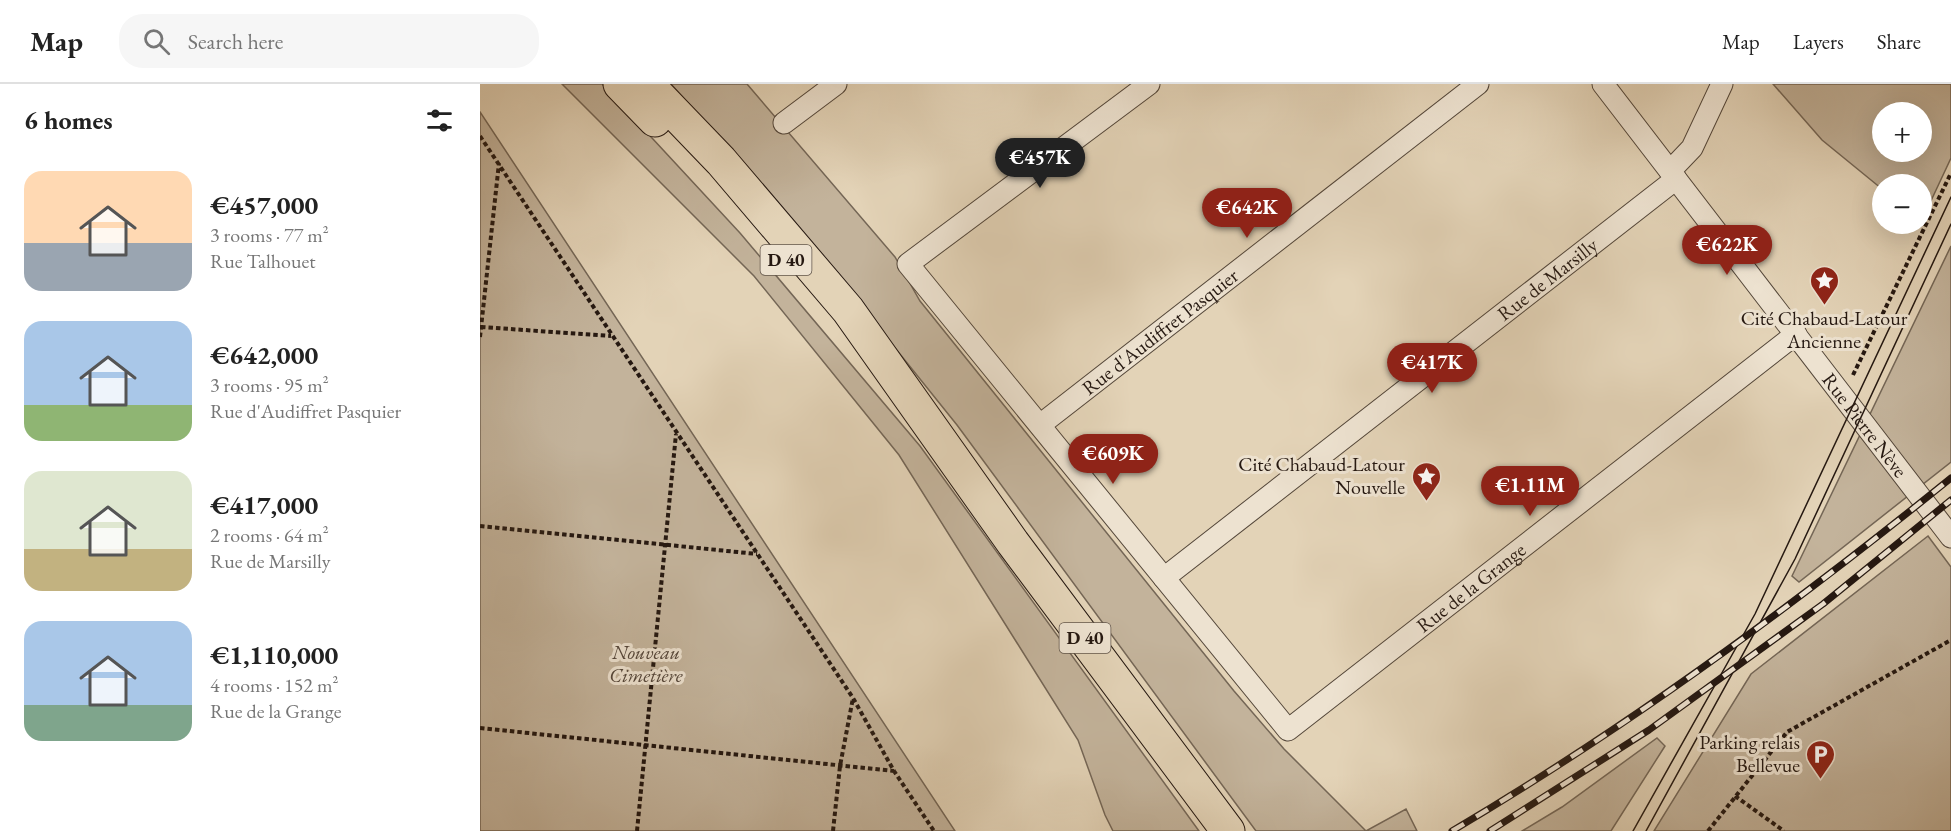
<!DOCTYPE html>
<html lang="en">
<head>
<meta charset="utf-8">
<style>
  :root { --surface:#fff; --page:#f6f6f6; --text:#222; --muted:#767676; --line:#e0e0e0; --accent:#8f2418 }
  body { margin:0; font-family:"EB Garamond",serif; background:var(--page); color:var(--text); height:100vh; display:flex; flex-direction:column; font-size:22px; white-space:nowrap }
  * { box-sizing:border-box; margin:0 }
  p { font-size:20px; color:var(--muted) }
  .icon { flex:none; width:33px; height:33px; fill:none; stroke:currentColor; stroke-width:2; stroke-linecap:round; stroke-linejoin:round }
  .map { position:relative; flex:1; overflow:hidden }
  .panel { display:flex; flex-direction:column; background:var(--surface); width:480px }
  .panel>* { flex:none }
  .buttons { position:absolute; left:1392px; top:18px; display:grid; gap:12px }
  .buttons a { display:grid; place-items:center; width:60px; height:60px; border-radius:50%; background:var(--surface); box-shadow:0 6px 24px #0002; font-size:30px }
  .price { position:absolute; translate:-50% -51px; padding:0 14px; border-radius:21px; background:var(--accent); color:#fff; font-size:20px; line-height:39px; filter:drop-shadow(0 2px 3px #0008) }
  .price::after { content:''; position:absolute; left:50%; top:36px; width:18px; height:14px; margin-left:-9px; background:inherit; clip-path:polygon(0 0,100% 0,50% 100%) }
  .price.on { background:#222; color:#fff }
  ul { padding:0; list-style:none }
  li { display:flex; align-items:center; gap:18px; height:150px; padding:0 24px }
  li span { display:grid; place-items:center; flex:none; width:168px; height:120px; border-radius:18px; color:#555 }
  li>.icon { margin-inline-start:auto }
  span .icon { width:72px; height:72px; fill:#fffc; stroke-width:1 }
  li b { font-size:26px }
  h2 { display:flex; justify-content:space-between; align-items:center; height:72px; padding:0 24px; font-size:26px }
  header { display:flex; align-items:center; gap:36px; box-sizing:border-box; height:84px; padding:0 30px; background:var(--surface); border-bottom:2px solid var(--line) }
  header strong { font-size:28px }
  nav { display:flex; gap:33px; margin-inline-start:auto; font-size:21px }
  .search { width:420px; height:54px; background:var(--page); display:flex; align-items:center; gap:15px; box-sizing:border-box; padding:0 21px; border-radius:24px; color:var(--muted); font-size:22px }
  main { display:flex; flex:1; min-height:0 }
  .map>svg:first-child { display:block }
  .green { fill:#c3b39b; stroke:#746656; stroke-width:1.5; fill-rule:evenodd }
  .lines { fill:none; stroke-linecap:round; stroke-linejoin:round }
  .street-casing { stroke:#54473a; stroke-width:23 }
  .primary-casing { stroke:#251811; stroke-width:35 }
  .path { stroke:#251811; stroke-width:4; stroke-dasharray:4.5 3; stroke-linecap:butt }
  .street { stroke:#ede2d0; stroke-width:21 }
  .primary { stroke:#e3d3b7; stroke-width:33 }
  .tram { stroke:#251811; stroke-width:1.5 }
  .rail-casing { stroke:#251811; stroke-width:7 }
  .rail { stroke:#ede2d0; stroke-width:4.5; stroke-dasharray:14; stroke-linecap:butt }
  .labels { text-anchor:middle; stroke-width:6; stroke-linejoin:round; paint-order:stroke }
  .shield { fill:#ede2d0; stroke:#61554a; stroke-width:1.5 }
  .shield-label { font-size:18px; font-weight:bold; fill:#251811 }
  .street-label { font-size:20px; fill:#251811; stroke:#ede2d0 }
  .poi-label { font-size:20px; fill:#251811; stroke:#ede2d0; text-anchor:end }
  .park-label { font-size:20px; font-style:italic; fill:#54463a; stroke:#ede2d0 }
</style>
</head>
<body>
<header>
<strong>Map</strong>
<div class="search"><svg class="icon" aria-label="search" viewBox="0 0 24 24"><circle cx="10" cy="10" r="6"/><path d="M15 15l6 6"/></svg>Search here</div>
<nav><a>Map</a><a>Layers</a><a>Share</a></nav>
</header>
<main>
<section class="panel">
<h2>6 homes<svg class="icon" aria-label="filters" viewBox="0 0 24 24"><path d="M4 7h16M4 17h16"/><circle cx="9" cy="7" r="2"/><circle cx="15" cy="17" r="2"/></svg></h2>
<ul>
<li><span style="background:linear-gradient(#ffd9b3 60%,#9aa5b1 0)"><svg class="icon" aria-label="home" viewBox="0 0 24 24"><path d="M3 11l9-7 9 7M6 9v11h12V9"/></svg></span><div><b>€457,000</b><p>3 rooms · 77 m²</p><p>Rue Talhouet</p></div></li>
<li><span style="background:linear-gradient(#a9c7e8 70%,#8fb573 0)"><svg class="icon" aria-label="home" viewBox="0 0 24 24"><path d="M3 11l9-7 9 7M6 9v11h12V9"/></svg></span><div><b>€642,000</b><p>3 rooms · 95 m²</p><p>Rue d'Audiffret Pasquier</p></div></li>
<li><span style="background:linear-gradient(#dfe7d0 65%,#c2b280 0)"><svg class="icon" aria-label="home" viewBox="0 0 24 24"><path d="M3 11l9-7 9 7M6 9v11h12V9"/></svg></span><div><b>€417,000</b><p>2 rooms · 64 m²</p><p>Rue de Marsilly</p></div></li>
<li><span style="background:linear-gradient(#a9c7e8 70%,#7fa58c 0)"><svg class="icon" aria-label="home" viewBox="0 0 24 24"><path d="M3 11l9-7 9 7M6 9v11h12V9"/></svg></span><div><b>€1,110,000</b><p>4 rooms · 152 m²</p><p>Rue de la Grange</p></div></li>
</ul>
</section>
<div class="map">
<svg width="1471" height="747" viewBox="0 0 1471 747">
  <rect width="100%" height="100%" fill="#e3d3b7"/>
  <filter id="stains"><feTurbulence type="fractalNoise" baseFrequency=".00333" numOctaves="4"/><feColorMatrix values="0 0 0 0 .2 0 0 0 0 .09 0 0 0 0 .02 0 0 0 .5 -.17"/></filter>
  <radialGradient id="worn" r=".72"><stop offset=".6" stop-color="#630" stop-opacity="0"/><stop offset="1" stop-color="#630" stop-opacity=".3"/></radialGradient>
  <!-- green -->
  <path class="green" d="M82,0H122L260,149L440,362L719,747H633L625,731L598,656L419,371L274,192Z
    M191,0H267L415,173L440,217L754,607L804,665L886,747L926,725L937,747H776L477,341L313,137Z
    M1293,0H1471V74L1442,136V100H1402V105L1342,56ZM1402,28H1442V68H1402Z
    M0,28L475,747H0Z
    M1471,162V378L1319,498L1312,492Z
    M1448,452L1471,483V747H1174L1271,590Z
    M1177,654L1185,662L1131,747H1042L1082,723Z"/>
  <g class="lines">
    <defs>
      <g id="street">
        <path id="s1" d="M669,0L428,180L808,646L1316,250"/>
        <path id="s2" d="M1123,0L1471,453"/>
        <path d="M304,39L356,0"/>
        <path d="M1190,87L1212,64L1242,0"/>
        <path id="s3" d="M560,341L998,0"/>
        <path id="s4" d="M684,494L1196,95"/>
      </g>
      <path id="primary" d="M140,0L175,36
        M167,0L241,77L368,226L533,459L748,747"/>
    </defs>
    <!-- street casing -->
    <use href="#street" class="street-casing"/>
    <!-- primary casing -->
    <use href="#primary" class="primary-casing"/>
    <!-- path -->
    <path class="path" d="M0,52L373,614L414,687L454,747
      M1,243L131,252
      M0,253L19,79
      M1373,291L1471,89
      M0,442L277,470
      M0,644L414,687
      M1255,712L1304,747
      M157,747L196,350
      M353,747L360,682L373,614
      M1228,747L1307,648L1471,556"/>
    <!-- street -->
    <use href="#street" class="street"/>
    <!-- primary -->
    <use href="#primary" class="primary"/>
    <!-- tram -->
    <path class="tram" d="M1153,747L1275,530L1471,113
      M1166,747L1315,475L1471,140"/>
    <defs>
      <path id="rail" d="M972,747C1148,643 1312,523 1471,394
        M1010,747L1169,646L1343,520L1471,416"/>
    </defs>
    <!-- rail casing -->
    <use href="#rail" class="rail-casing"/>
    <!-- rail -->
    <use href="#rail" class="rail"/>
  </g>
  <!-- icons -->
  <defs>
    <symbol id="sight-pin" viewBox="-11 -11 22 30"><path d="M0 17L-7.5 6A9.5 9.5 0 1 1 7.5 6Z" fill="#8f2418" stroke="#ede2d0"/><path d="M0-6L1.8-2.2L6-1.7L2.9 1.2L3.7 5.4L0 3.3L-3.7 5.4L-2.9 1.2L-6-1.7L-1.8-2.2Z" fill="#fff"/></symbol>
    <symbol id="parking-pin" viewBox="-11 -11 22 30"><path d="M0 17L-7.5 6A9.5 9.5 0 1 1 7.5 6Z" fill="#8f2418" stroke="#ede2d0"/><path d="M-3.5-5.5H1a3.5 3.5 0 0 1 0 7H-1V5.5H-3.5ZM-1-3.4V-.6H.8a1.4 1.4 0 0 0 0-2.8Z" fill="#fff"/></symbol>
  </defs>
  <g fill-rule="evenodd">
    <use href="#sight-pin" x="1328" y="180" width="33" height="45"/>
    <use href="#sight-pin" x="930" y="376" width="33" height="45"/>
    <use href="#parking-pin" x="1324" y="654" width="33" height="45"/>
  </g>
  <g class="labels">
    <!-- shield labels -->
    <g class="shield">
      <rect x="280.5" y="161" width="51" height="30" rx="4.5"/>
      <rect x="579.5" y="539" width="51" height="30" rx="4.5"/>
    </g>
    <g class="shield-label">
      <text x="306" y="182">D 40</text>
      <text x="605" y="560">D 40</text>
    </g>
    <!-- street labels -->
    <g class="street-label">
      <text dy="7" stroke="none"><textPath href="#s4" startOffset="486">Rue de Marsilly</textPath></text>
      <text dy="7" stroke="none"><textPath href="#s3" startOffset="152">Rue d'Audiffret Pasquier</textPath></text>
      <text dy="7" stroke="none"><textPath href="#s2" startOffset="430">Rue Pierre Nève</textPath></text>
      <text dy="7" stroke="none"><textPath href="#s1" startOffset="1134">Rue de la Grange</textPath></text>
    </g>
    <!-- poi labels -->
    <g class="poi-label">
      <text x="1344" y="241" text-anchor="middle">Cité Chabaud-Latour<tspan x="1344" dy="23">Ancienne</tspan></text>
      <text x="925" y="387">Cité Chabaud-Latour<tspan x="925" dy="23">Nouvelle</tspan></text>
      <text x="1320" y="665">Parking relais<tspan x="1320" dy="23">Bellevue</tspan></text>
    </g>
    <!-- park labels -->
    <g class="park-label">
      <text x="166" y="575">Nouveau<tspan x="166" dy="23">Cimetière</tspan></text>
    </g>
  </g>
  <rect width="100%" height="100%" filter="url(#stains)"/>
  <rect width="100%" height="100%" fill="url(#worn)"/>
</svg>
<div class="buttons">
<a>+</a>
<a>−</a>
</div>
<b class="price on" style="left:560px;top:105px">€457K</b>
<b class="price" style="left:767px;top:155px">€642K</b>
<b class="price" style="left:1247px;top:192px">€622K</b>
<b class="price" style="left:952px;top:310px">€417K</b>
<b class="price" style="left:633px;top:401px">€609K</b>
<b class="price" style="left:1050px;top:433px">€1.11M</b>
</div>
</main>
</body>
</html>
